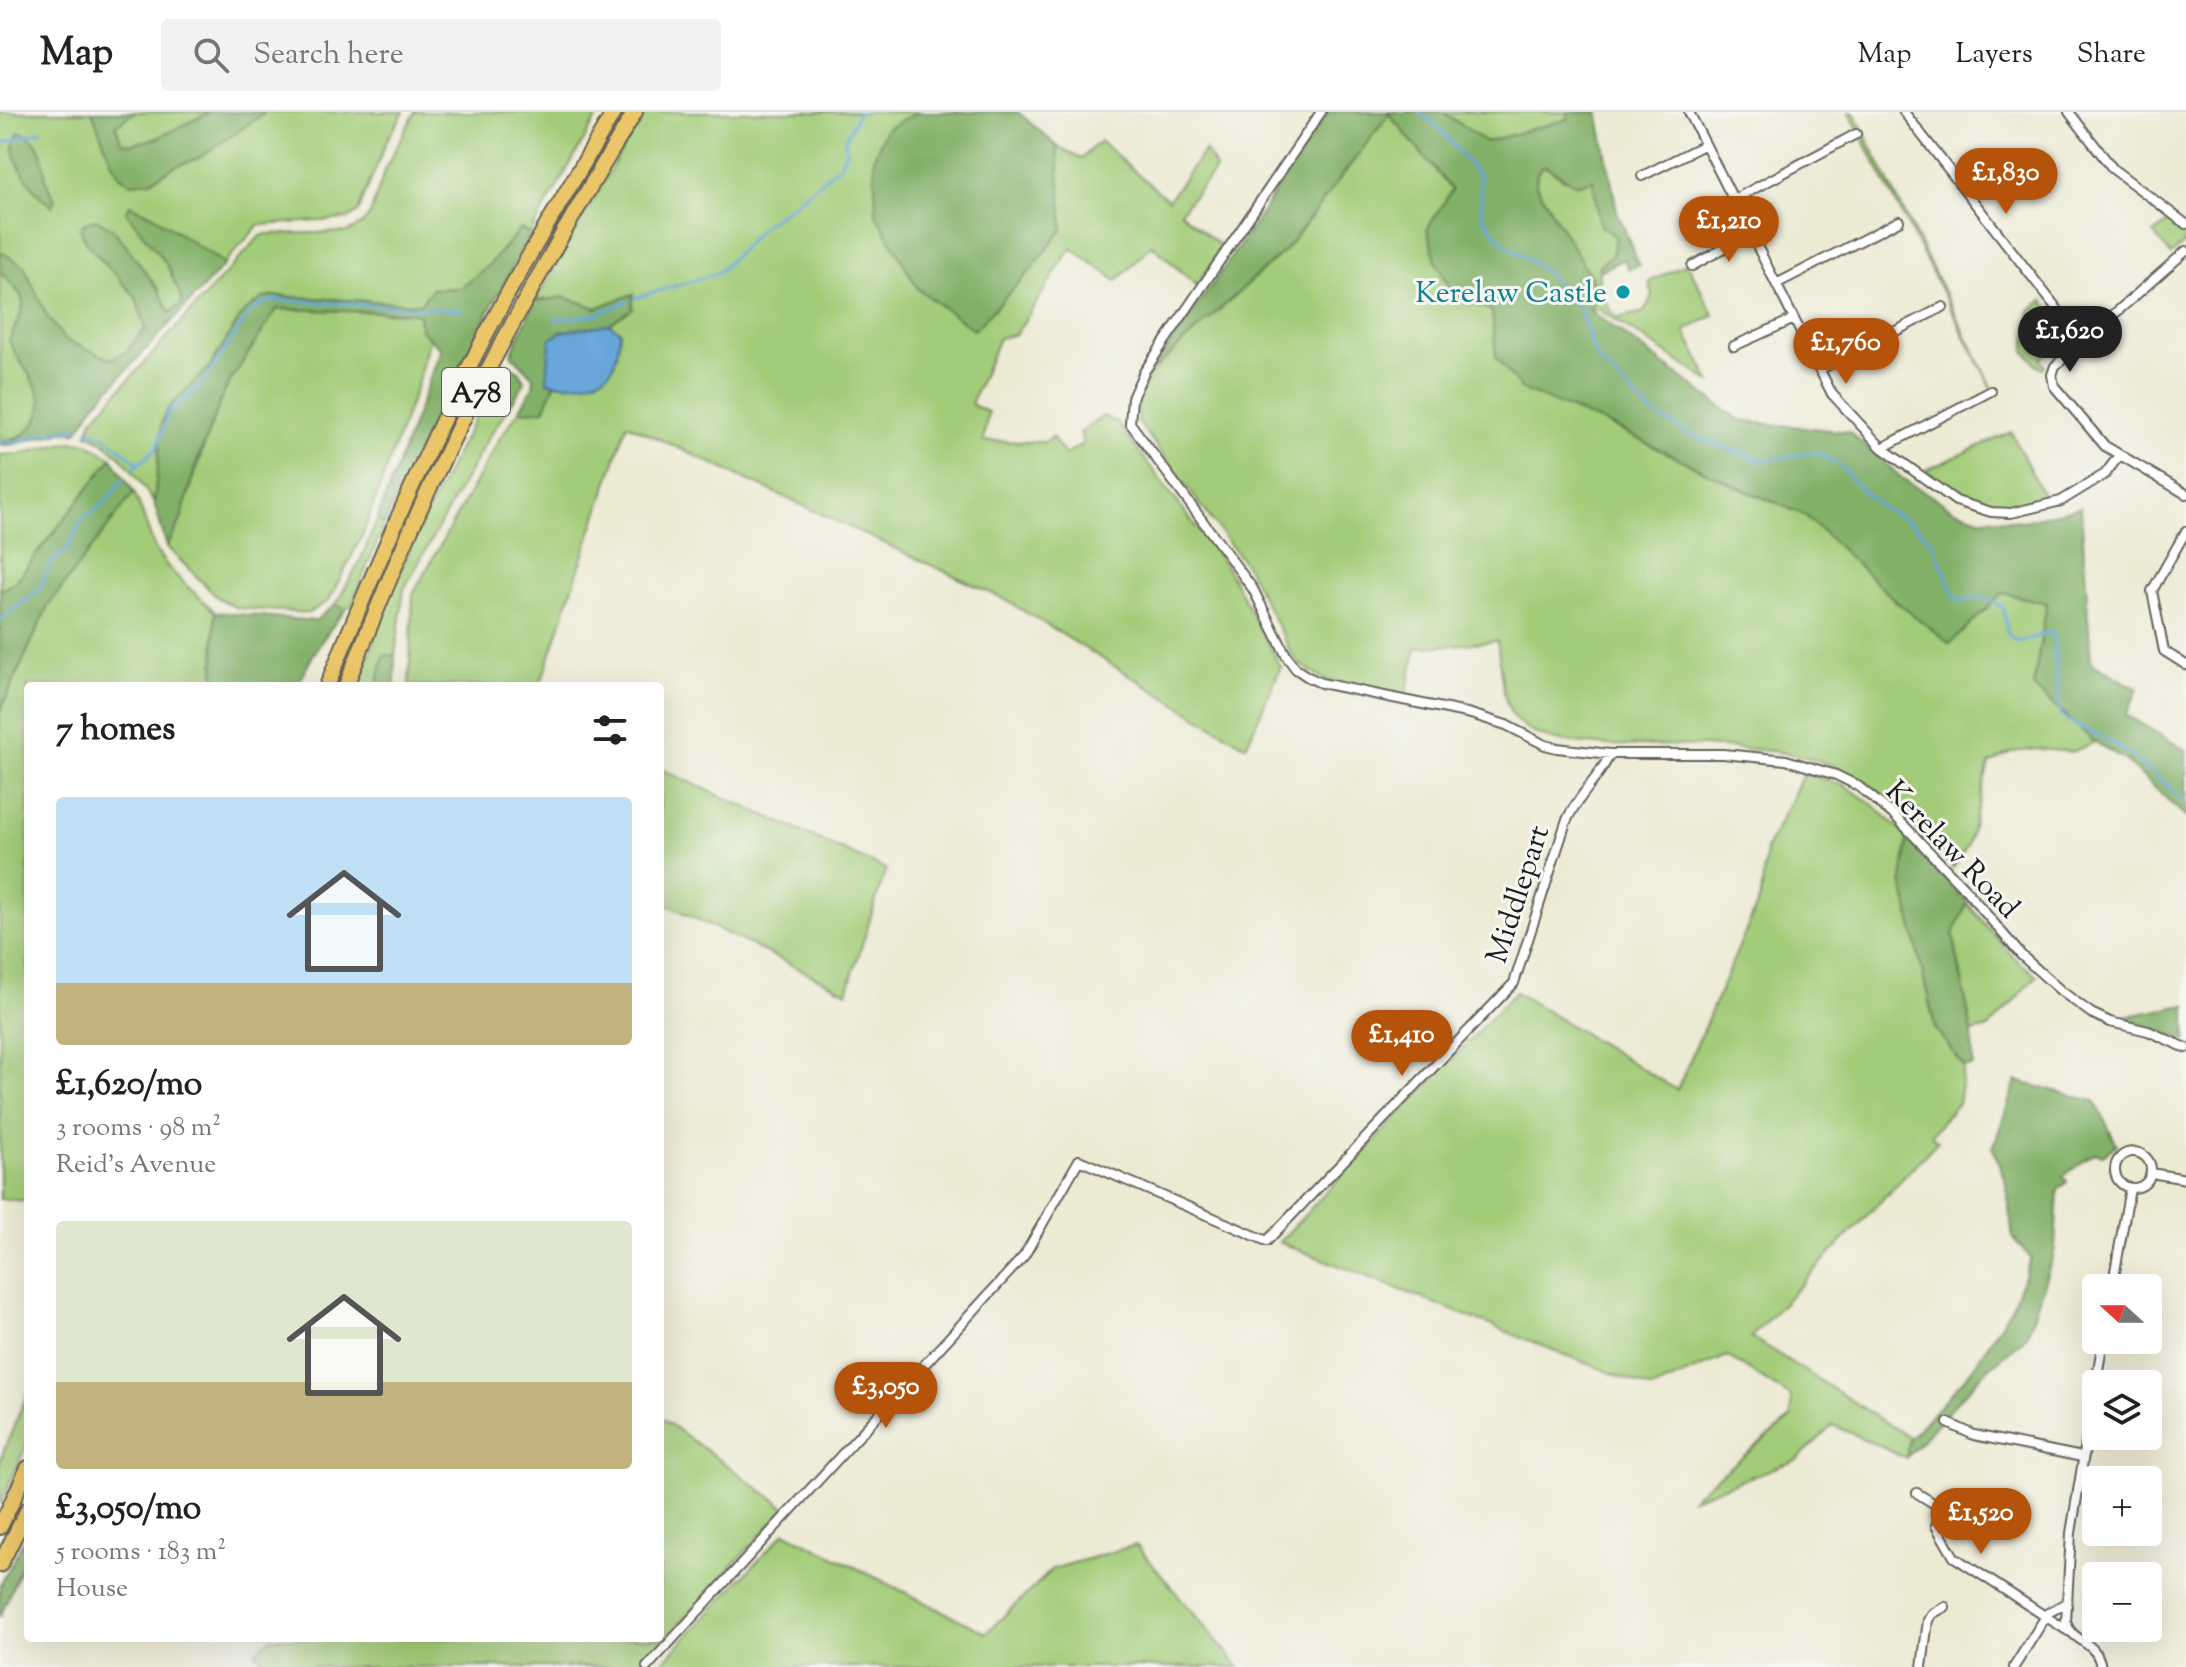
<!DOCTYPE html>
<html lang="en">
<head>
<meta charset="utf-8">
<style>
  :root { --surface:#fff; --page:#f2f2f2; --text:#222; --muted:#767676; --line:#e0e0e0; --accent:#b45309 }
  body { margin:0; font-family:"Sorts Mill Goudy",serif; background:var(--page); color:var(--text); height:100vh; display:flex; flex-direction:column; font-size:30px; white-space:nowrap }
  * { box-sizing:border-box; margin:0 }
  p { font-size:26px; color:var(--muted) }
  .icon { flex:none; width:44px; height:44px; fill:none; stroke:currentColor; stroke-width:2; stroke-linecap:round; stroke-linejoin:round }
  .map { position:relative; flex:1; overflow:hidden }
  .drawer { position:absolute; left:24px; top:570px; width:640px; height:960px; display:flex; flex-direction:column; background:var(--surface); border-radius:8px; box-shadow:0 8px 32px #0002 }
  .drawer>* { flex:none }
  .needle { width:52px; rotate:291deg }
  .buttons { position:absolute; left:2082px; top:1162px; display:grid; gap:16px }
  .buttons a { display:grid; place-items:center; width:80px; height:80px; border-radius:8px; background:var(--surface); box-shadow:0 8px 32px #0002; font-size:40px }
  .price { position:absolute; translate:-50% -68px; padding:0 18px; border-radius:28px; background:var(--accent); color:#fff; font-size:26px; line-height:52px; filter:drop-shadow(0 2px 4px #0008) }
  .price::after { content:''; position:absolute; left:50%; top:48px; width:24px; height:18px; margin-left:-12px; background:inherit; clip-path:polygon(0 0,100% 0,50% 100%) }
  .price.current { background:#222; color:#fff }
  ul { padding:0; list-style:none }
  li { display:grid; align-content:center; gap:16px; height:424px; padding:0 32px }
  li span { display:grid; place-items:center; height:248px; border-radius:8px; color:#555 }
  li>.icon { margin-inline-start:auto }
  span .icon { width:144px; height:144px; fill:#fffc; stroke-width:1 }
  li b { font-size:34px }
  h2 { display:flex; justify-content:space-between; align-items:center; height:96px; padding:0 32px; font-size:34px }
  header { display:flex; align-items:center; gap:48px; box-sizing:border-box; height:112px; padding:0 40px; background:var(--surface); border-bottom:2px solid var(--line) }
  header strong { font-size:38px }
  nav { display:flex; gap:44px; margin-inline-start:auto; font-size:28px }
  .search { width:560px; height:72px; background:var(--page); display:flex; align-items:center; gap:20px; box-sizing:border-box; padding:0 28px; border-radius:8px; color:var(--muted); font-size:30px }
  .map>svg:first-child { display:block }
  .green { fill:#a3cc78; stroke:#60744a; stroke-width:2 }
  .forest { fill:#82b068; stroke:#4f6642; stroke-width:2 }
  .water { fill:#67a6d9; stroke:#42617a; stroke-width:2 }
  .lines { fill:none; stroke-linecap:round; stroke-linejoin:round }
  .stream { stroke:#67a6d9; stroke-width:3 }
  .minor-casing { stroke:#65645c; stroke-width:12 }
  .trunk-casing { stroke:#65645c; stroke-width:18 }
  .minor { stroke:#fff; stroke-width:8 }
  .trunk { stroke:#ebc669; stroke-width:14 }
  .culture-dot { fill:#0f9aa8; stroke:#f6f6f2; stroke-width:3 }
  .labels { text-anchor:middle; stroke-width:6; stroke-linejoin:round; paint-order:stroke }
  .shield { fill:#f6f6f2; stroke:#5d5d5c; stroke-width:2 }
  .shield-label { font-size:28px; font-weight:bold; fill:#1c1c1c }
  .culture-label { font-size:30px; fill:#0d838f; stroke:#f6f6f2; text-anchor:end }
  .street-label { font-size:30px; fill:#1c1c1c; stroke:#f6f6f2 }
</style>
</head>
<body>
<header>
<strong>Map</strong>
<div class="search"><svg class="icon" aria-label="search" viewBox="0 0 24 24"><circle cx="10" cy="10" r="6"/><path d="M15 15l6 6"/></svg>Search here</div>
<nav><a>Map</a><a>Layers</a><a>Share</a></nav>
</header>
<div class="map">
<svg width="2186" height="1555" viewBox="0 0 2186 1555">
  <rect width="100%" height="100%" fill="#f6f6f2"/>
  <filter id="ink" filterUnits="userSpaceOnUse"><feTurbulence type="fractalNoise" baseFrequency=".0125" numOctaves="2"/><feDisplacementMap in="SourceGraphic" scale="16" xChannelSelector="R" yChannelSelector="G"/><feConvolveMatrix kernelMatrix="1 2 1 2 8 2 1 2 1" color-interpolation-filters="sRGB"/></filter>
  <filter id="wash" filterUnits="userSpaceOnUse"><feTurbulence type="fractalNoise" baseFrequency=".006" numOctaves="4" result="noise"/><feDisplacementMap in="SourceGraphic" scale="32" xChannelSelector="R" yChannelSelector="G"/><feGaussianBlur stdDeviation="1.8" result="paint"/><feColorMatrix in="noise" values="0 0 0 0 0 0 0 0 0 0 0 0 0 0 0 0 0 1.4 0 .05"/><feComposite in="paint" operator="in"/></filter>
  <g filter="url(#wash)">
    <rect width="100%" height="100%" fill="#edead4"/>
    <!-- green -->
    <path class="green" d="M0,0H404L387,28L358,100L348,107L259,113L95,292L77,320H62L9,333L0,332Z
      M415,0H600L530,122L520,117L490,152L461,176L432,177L421,192L275,184L263,187L244,201L209,256L169,295L162,308L154,391C136,363 119,335 88,322L91,309L259,125L266,122L348,120L361,113L370,103L386,55Z
      M647,0H918L886,17L974,217L1028,161L1063,117L1057,34L1081,47L1100,29L1168,88L1205,38L1216,57L1180,100L1222,135L1197,174L1152,133L1117,169L1071,136L1016,222L999,226L971,292L988,300L983,329L1045,330L1052,325L1065,343L1083,331L1080,321L1103,304L1117,311L1226,454L1281,555L1246,634L1002,486L627,312L540,574H409L413,482L500,326L519,299L544,297L555,272L587,270L620,219L609,212L632,197L596,196L565,185L535,189L623,36Z
      M1443,0H1568L1569,7L1486,30Z
      M1849,0H1854L1994,280Z
      M1389,2L1452,78L1428,117L1452,182L1492,199L1496,245L1607,312L1737,375L1805,403L1898,491L2003,481L2048,491L2033,575L2095,630L2072,640L2039,637L2012,640L1989,652L1968,733L1953,756C1918,719 1883,673 1834,654C1794,638 1744,636 1702,634C1657,631 1549,643 1518,610C1500,592 1501,553 1497,529L1416,536L1406,584L1323,567L1296,550L1247,455L1138,310V288L1150,261L1287,136Z
      M1546,54L1563,67L1593,68L1616,124L1612,144L1599,153C1598,180 1600,185 1617,206L1644,200L1653,183L1649,170L1687,151L1714,203L1685,219L1710,270L1600,198L1588,197L1536,73L1537,61L1541,55Z
      M2170,109L2186,122L2185,131L2171,143L2154,122Z
      M2043,188L2068,223L2066,233L2063,236L2057,231L2040,248L2045,254L2043,257L2040,256L2025,239L2030,198Z
      M277,197L414,201L419,203L421,218L430,223L417,273L362,424L329,488L309,501L237,496L217,485L167,435C193,385 201,328 226,277C240,249 260,223 277,197Z
      M491,276L513,289L488,326L404,477L395,543L384,544L377,574H359C387,475 442,367 491,276Z
      M2011,320L2045,387C1996,402 1965,387 1926,358Z
      M69,330L87,331L112,346L15,470L0,479V343L20,342Z
      M134,380C142,398 147,416 154,434C164,457 197,482 215,500L214,574H28V1089L0,1087V599L48,494Z
      M377,408L384,413L352,492L345,498L336,492L361,447Z
      M660,657L886,757L847,880L660,789Z
      M1804,661L1844,673L1872,692L1908,725L1902,769L1935,916L1964,955L1958,991L1931,1023L1938,1029L1751,1225L1910,1326L1906,1346L1833,1313L1797,1348L1690,1387L1791,1306V1285L1727,1244L1652,1277L1279,1130L1515,880L1677,978L1761,784L1766,737Z
      M1967,791L2013,845L2037,864L1989,916L1972,920L1953,822Z
      M28,1280V1330L0,1393V1348Z
      M660,1305L786,1396L639,1555H270L255,1540L271,1526H660Z
      M785,1420L986,1521L1053,1457L1136,1433L1239,1555H658Z"/>
    <!-- forest -->
    <path class="forest" d="M92,0H135L116,13L121,30L131,32L155,27L210,0H266L199,46L176,54L151,69L131,71L120,65L112,51Z
      M918,0H1018L1057,34L1063,117L1028,161L974,218L918,177L876,102L874,45L886,17Z
      M1327,0H1443L1486,30L1568,7V0H1598L1617,99L1639,153L1628,157L1624,147L1599,159V153L1612,144L1616,125L1600,113L1593,68L1576,73L1546,54L1541,55L1537,61L1536,73L1598,177L1594,191L1589,197L1740,309L1849,320L1903,367L1955,398L1980,406L2024,409L2081,395L2091,551L2138,577L2126,603L2186,638V705L2125,648L2095,630L2033,575L2047,491L2003,481L1950,532L1898,491L1805,403L1737,375L1612,314L1521,277L1496,245L1492,199L1452,182L1436,149L1427,117L1452,78L1389,2L1287,136L1150,261L1253,114Z
      M20,20C53,31 37,66 55,87L52,94C34,83 0,36 20,20Z
      M130,93L152,103L225,152L95,292L77,320H62L9,333L0,332V328C14,328 24,325 33,313C57,285 19,255 9,229C26,188 32,192 0,160V139L24,154L47,204L65,228L111,247L126,240L146,216L135,184L87,132L80,116L85,111L96,107L114,118L159,178L170,201L183,190L167,153L126,100Z
      M520,117L530,122L441,291L384,413L377,408L441,237L421,218L419,203L414,201L277,197L226,276L196,352L181,408L167,435L154,391L162,309L169,295L209,256L243,201L263,186L275,184L420,192L432,177L461,176L490,152Z
      M633,182L632,197L609,212L560,220L547,269L555,272L544,298L519,299L533,275L534,266L511,242L535,189L565,185L596,196Z
      M505,251L519,259L525,270L513,289L491,276Z
      M112,346L134,380L48,494L0,599V479L15,470Z
      M336,492L345,498C326,521 309,546 298,574H214L215,500L315,509Z
      M384,543H395V574H377Z
      M1908,725L1967,791L1953,822L1972,920L1973,954L1964,955L1935,916L1902,769Z
      M2186,893V928L2122,905Z
      M2016,969L2095,989L2117,1033L2103,1043L2095,1041L2063,1064L2067,1070L2058,1077L2055,1137L2027,1224L1983,1261L1906,1346L1910,1326L1971,1259L2012,1194L2031,1146L2013,1126L2006,1071L1993,1036Z
      M28,1419V1438L0,1505V1474Z"/>
    <!-- water -->
    <path class="water" d="M609,212L620,219C619,230 618,246 612,256C601,274 564,274 547,270L550,228L560,220Z"/>
    <g class="lines">
      <!-- stream -->
      <path class="stream" d="M1419,0L1438,15L1480,65L1482,103L1502,130L1542,156L1579,196L1596,245L1649,299L1691,323L1762,349L1816,340L1840,353L1853,369L1881,395L1908,409L1932,429L1957,488L1983,485L2003,495L2008,522L2017,530L2053,520L2060,603C2075,616 2094,620 2111,630C2138,647 2162,669 2186,691
        M0,32L41,19
        M635,186L718,161L766,111L793,93L839,54L846,41L845,28L859,0
        M556,207L594,203L628,189
        M88,319L103,323L138,351
        M0,329L9,331L70,316H79
        M134,356L157,336L168,301L200,274L251,199L266,190L280,188L462,198
        M0,508L39,478L51,450L68,437L82,407L103,393L124,367"/>
    </g>
  </g>
  <g filter="url(#ink)">
    <g class="lines">
      <defs>
        <path id="minor" d="M1321,0L1144,260L1132,286L1130,311L1253,477L1287,545L1296,557L1308,565L1321,571L1471,602L1506,613L1545,633L1557,636L1610,642H1723L1786,648L1836,663L1858,674L1895,704L1965,777L2021,843L2061,879L2091,901L2110,910L2148,919L2186,936
          M1689,0L1832,282L1882,336L1956,389L1991,400L2011,401L2061,389L2105,362L2118,345
          M1904,0L2082,229
          M2069,0L2113,57L2186,112
          M1642,64L1704,33
          M1733,88L1856,22
          M2186,139L2055,254L2052,263L2054,274L2105,334L2186,382
          M1692,154L1751,121
          M1776,172L1899,109
          M1734,234L1794,207
          M1819,258L1943,195
          M1882,336L1991,279
          M2186,419L2152,479L2164,539L2186,553
          M2115 1058a18 18 0 1 1 36 0a18 18 0 1 1-36 0Z
          M2151,1061L2186,1067
          M2112,1176L2130,1076
          M1948,1311L1974,1323L2082,1345
          M1917,1381L1941,1396L1936,1414L1954,1445L2068,1519
          M647,1555L1024,1144L1079,1048L1267,1129L1514,871L1566,710C1577,684 1599,667 1610,642
          M1922,1555L1928,1508L1932,1502L1945,1495
          M2014,1555L2048,1501L2066,1491
          M2101,1555C2097,1528 2072,1531 2066,1510L2071,1421L2103,1228"/>
        <path id="trunk" d="M327,574C381,441 438,309 507,183C541,121 578,61 614,0
          M346,574C373,506 400,439 431,373C491,244 561,121 635,0
          M0,1415L28,1356
          M0,1453L28,1397"/>
      </defs>
      <!-- minor casing -->
      <use href="#minor" class="minor-casing"/>
      <!-- trunk casing -->
      <use href="#trunk" class="trunk-casing"/>
      <!-- minor -->
      <use href="#minor" class="minor"/>
      <!-- trunk -->
      <use href="#trunk" class="trunk"/>
    </g>
  </g>
  <!-- markers -->
  <circle class="culture-dot" cx="1623" cy="180" r="8"/>
  <g class="labels">
    <!-- shield labels -->
    <rect class="shield" x="442" y="256" width="68" height="48" rx="6"/>
    <g class="shield-label">
      <text x="476" y="290">A78</text>
    </g>
    <!-- culture labels -->
    <g class="culture-label">
      <text x="1607" y="190">Kerelaw Castle</text>
    </g>
    <!-- street labels -->
    <g class="street-label">
      <text transform="translate(1953 737) rotate(46)" y="10">Kerelaw Road</text>
      <text transform="translate(1517 782) rotate(-72)" y="10">Middlepart</text>
    </g>
  </g>
</svg>
<div class="buttons">
<a><svg class="needle" viewBox="-14 -14 28 28"><path d="M0-13l5 13h-10z" fill="#e53935"/><path d="M0 13l5-13h-10z" fill="#767676"/></svg></a>
<a><svg class="icon" aria-label="layers" viewBox="0 0 24 24"><path d="M12 4l9 5-9 5-9-5zM3 14l9 5 9-5"/></svg></a>
<a>+</a>
<a>−</a>
</div>
<b class="price" style="left:2006px;top:104px">£1,830</b>
<b class="price" style="left:1729px;top:152px">£1,210</b>
<b class="price current" style="left:2070px;top:262px">£1,620</b>
<b class="price" style="left:1846px;top:274px">£1,760</b>
<b class="price" style="left:1402px;top:966px">£1,410</b>
<b class="price" style="left:886px;top:1318px">£3,050</b>
<b class="price" style="left:1981px;top:1444px">£1,520</b>
<section class="drawer">
<h2>7 homes<svg class="icon" aria-label="filters" viewBox="0 0 24 24"><path d="M4 7h16M4 17h16"/><circle cx="9" cy="7" r="2"/><circle cx="15" cy="17" r="2"/></svg></h2>
<ul>
<li><span style="background:linear-gradient(#bfe0f5 75%,#c2b280 0)"><svg class="icon" aria-label="home" viewBox="0 0 24 24"><path d="M3 11l9-7 9 7M6 9v11h12V9"/></svg></span><div><b>£1,620/mo</b><p>3 rooms · 98 m²</p><p>Reid's Avenue</p></div></li>
<li><span style="background:linear-gradient(#dfe7d0 65%,#c2b280 0)"><svg class="icon" aria-label="home" viewBox="0 0 24 24"><path d="M3 11l9-7 9 7M6 9v11h12V9"/></svg></span><div><b>£3,050/mo</b><p>5 rooms · 183 m²</p><p>House</p></div></li>
</ul>
</section>
</div>
</body>
</html>
